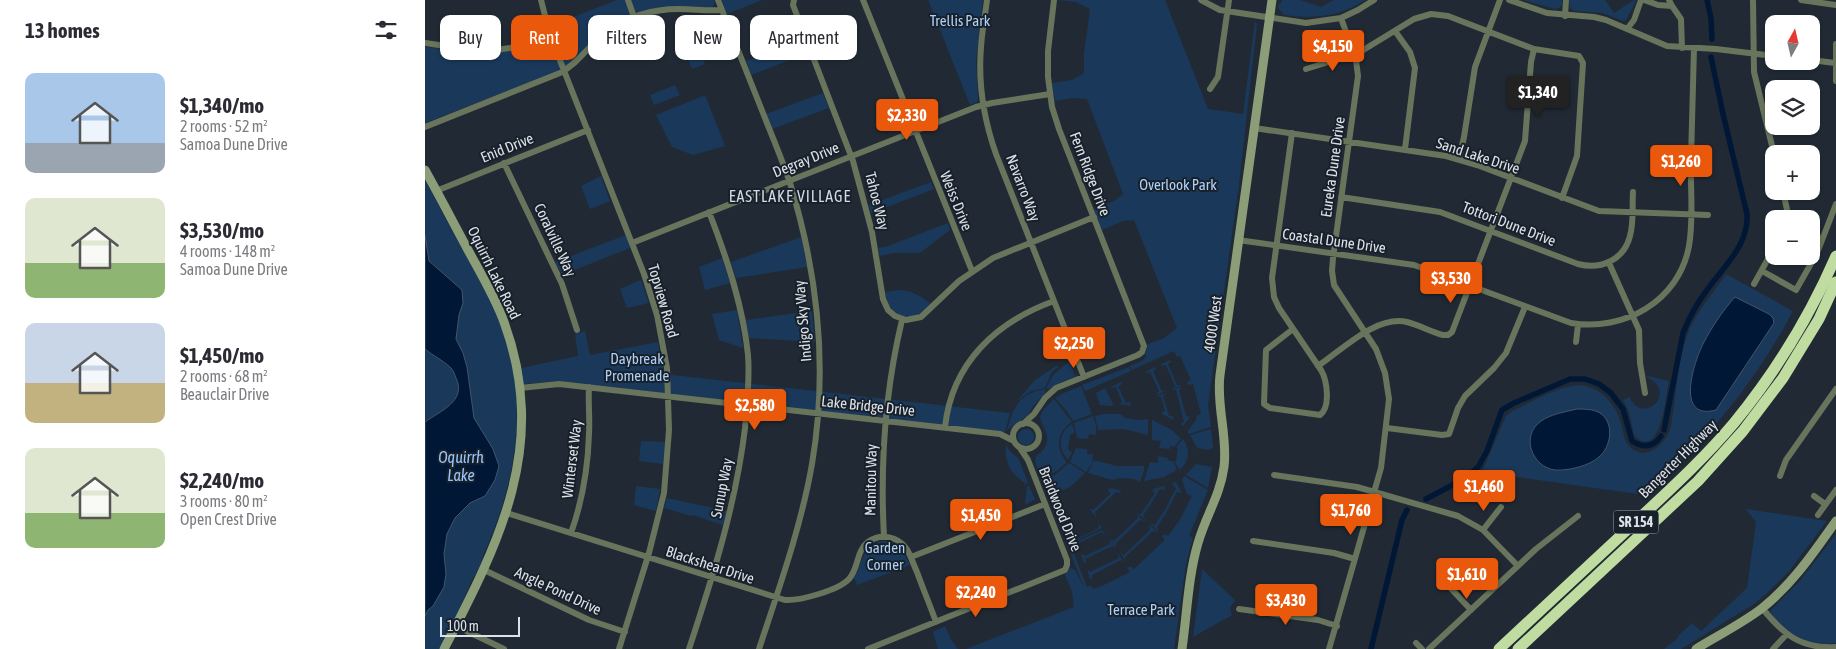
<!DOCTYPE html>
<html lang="en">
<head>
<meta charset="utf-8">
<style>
  :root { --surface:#fff; --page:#f7f7f7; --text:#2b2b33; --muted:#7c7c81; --accent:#ea580c }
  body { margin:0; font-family:"Asap Condensed",sans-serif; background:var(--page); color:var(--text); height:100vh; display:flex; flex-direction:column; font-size:19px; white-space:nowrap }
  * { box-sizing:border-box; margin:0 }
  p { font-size:16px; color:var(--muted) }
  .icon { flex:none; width:28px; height:28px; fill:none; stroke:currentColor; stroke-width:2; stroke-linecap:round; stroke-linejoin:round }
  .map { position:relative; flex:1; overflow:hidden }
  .details { display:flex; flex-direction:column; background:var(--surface); width:425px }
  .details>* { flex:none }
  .top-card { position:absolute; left:15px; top:15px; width:475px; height:45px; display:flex; gap:10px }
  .needle { width:32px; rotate:8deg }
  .controls { position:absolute; left:1340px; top:15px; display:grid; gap:10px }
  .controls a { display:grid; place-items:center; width:55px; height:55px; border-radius:10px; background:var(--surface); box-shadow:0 1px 4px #0004; font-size:25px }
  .scale { position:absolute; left:15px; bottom:12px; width:80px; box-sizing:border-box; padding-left:5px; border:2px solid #dce2e9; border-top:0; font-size:14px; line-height:18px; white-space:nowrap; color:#dce2e9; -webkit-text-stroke:4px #18202a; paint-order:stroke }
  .price { position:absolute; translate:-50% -42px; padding:0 11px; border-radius:5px; background:var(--accent); color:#fff; font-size:16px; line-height:32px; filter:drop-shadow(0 1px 2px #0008) }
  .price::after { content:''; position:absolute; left:50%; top:30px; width:15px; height:11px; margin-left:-8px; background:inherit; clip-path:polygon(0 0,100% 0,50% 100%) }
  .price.selected { background:#222; color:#fff }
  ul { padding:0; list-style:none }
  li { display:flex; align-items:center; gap:15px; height:125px; padding:0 25px }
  li span { display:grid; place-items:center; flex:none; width:140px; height:100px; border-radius:10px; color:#555 }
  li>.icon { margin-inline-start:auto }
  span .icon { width:60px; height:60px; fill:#fffc; stroke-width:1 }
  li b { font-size:21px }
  h2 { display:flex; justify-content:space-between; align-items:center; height:60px; padding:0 25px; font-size:21px }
  .chip { padding:0 18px; border-radius:10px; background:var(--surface); box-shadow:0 1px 4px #0004; font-size:18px; line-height:45px }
  .chip.selected { background:var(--accent); color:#fff }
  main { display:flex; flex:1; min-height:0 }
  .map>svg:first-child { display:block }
  .green { fill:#1a385a }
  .water { fill:#001836; stroke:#42556c }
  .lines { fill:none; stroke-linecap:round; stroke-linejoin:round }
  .canal { stroke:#001836; stroke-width:5.5 }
  .street { stroke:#69745c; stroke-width:6 }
  .secondary { stroke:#8c9e78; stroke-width:9 }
  .highway { stroke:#c1dca1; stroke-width:11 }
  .labels { text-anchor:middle; stroke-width:4; stroke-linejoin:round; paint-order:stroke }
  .shield { fill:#18202a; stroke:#a1a8b0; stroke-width:1 }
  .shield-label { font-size:14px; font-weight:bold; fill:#dce2e9 }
  .park-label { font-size:15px; fill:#add0f8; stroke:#18202a }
  .street-label { font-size:15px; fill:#dce2e9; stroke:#18202a }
  .neighbourhood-label { font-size:16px; letter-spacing:1px; fill:#d0dbe9; stroke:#18202a }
  .water-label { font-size:16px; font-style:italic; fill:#99c7fd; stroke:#18202a }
</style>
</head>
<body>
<main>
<section class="details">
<h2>13 homes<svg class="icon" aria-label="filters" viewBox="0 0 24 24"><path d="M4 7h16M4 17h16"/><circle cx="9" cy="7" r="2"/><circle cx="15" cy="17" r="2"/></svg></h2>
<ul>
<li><span style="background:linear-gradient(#a9c7e8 70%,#9aa5b1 0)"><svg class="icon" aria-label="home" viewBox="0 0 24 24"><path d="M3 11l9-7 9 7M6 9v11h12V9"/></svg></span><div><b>$1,340/mo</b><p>2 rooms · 52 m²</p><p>Samoa Dune Drive</p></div></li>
<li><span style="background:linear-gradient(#dfe7d0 65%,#8fb573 0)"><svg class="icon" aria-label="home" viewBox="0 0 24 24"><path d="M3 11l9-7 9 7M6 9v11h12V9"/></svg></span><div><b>$3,530/mo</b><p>4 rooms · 148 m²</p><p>Samoa Dune Drive</p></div></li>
<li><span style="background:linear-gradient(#c9d6e8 60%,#c2b280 0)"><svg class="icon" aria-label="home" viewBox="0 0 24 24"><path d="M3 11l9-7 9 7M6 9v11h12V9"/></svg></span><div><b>$1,450/mo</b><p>2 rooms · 68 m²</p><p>Beauclair Drive</p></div></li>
<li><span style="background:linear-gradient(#dfe7d0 65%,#8fb573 0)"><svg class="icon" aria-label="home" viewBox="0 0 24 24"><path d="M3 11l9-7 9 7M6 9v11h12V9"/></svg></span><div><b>$2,240/mo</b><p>3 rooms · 80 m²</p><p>Open Crest Drive</p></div></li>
</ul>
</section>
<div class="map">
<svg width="1411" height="649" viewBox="0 0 1411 649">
  <rect width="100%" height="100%" fill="#212a34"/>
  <!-- green -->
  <path class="green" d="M192,0H289L290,2L287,8H270L201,18L180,29L147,62L131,72L0,123V47C45,53 73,59 117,41L125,26Z
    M297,0H337L302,14Z
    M503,0H558L551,60L553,98L552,102L545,105Z
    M633,0H740L783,109L818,114L830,21L832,24L814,185L783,405L786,427L764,434L762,432L771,420L772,415L776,414L768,384L763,385L762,382L766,380L755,356L752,357L749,351L707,370L705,366L717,361L722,356L720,355L723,344L739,338L752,328L709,220L698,221L677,230L669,210L689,201L698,194L662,99L647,98L630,101L627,83L647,80L659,73V54L665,9L651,2Z
    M857,0H875L896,7L909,0H940C914,17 889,19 859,15L853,8L854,3H856Z
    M1098,0H1137V5L1134,8L1130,9Z
    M1144,0H1180L1189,13L1209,0L1211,1L1201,20L1198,21L1178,13L1149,11L1145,8Z
    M378,40L383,53L326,75L321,61Z
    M276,53L280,64L267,69L263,59Z
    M250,85L255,95L229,105L225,95Z
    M398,93L404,108L347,129L341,114Z
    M278,96L281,97L300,146L268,155L247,147L231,115Z
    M176,176L185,201L165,209L156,186Z
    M0,180C11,200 22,222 34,243C44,261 56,280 65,299C107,386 96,473 57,558L58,560L50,576L48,577L24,633H22L14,649H0V616L3,610L8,606L21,574L19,554L22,534L30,518L45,503L60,496L68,449L49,418L42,367L38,353L31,339L34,315L38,303L37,290L14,269L4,261L0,235Z
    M506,182L509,189L446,213L444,205Z
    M523,223L525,230L495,253H468L455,256L453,248L463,246Z
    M201,235L205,248L137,275L130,262Z
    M376,237L382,267L311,278L306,262Z
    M297,258L305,283L280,290L274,267Z
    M1301,274L1368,311C1342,360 1309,407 1270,447C1254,464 1237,479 1220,495L1057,472L1081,416L1087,411C1105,403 1141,381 1161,386C1179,390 1191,406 1196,423C1199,431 1198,441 1205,447C1222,463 1243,442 1246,425C1252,393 1252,358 1265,328C1274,309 1289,292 1301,274Z
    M216,280L224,303L202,308L195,289Z
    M475,290C488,291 496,296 506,304C502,308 498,313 494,314C476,322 462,310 460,292Z
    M312,310L318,348L294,340L287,314Z
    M387,311L390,342L324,338L320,320Z
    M160,331L165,355L233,342L239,374L585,413L580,432L131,381L99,384L96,379V368L153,356L150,334Z
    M0,349C8,356 18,360 26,368C28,370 30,375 31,378C42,401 15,411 0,422Z
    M745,360L746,362L743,364L752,385H757L746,389L750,386L741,365L736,366V364Z
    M645,361L649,374L651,376L634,383L624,389L621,388L629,374Z
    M631,366H634L627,372L620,388L606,391L592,401L610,380Z
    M704,367L706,371L660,391L657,385Z
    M730,367L731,369L728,371L737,391H741L731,395L734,391L725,372L722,373L720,372Z
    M1219,375L1244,381C1241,394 1238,435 1224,441C1222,442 1219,441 1216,441L1209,435L1204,412L1198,400L1205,397C1213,421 1244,403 1232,385C1229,380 1224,379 1219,375Z
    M696,382L697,384L693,386L701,403L705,402L706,406L694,404L697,402L691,387L687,388L686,387Z
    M656,386L667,414L648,421L642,411L630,398L639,393Z
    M757,386L754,390L761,416L765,417L758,426L755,424L759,422L751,390H747Z
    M680,388L688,404L687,406L675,405L671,393Z
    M620,389L621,392L609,405L602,416L582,430C588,407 595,393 620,389Z
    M742,393L738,396L744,416H748V420L737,414V412L740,411L736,397L731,396Z
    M629,399L647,422C631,432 630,449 642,462L632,471L616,478C602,446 619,461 622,440C623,431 616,425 615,417L618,410Z
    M678,414H695L701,418L713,420L723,419V435L699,429L673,430L670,416Z
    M668,416L671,425V435L664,434L663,439L652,438L649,423Z
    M727,420L747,430L756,439L749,447L745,446V449L734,448L736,441L727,440Z
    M647,424L650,432L645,435L643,449L647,453L643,460C632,448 633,433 647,424Z
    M593 437a8 8 0 1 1 16 0a8 8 0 1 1-16 0Z
    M786,429L788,448L783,450L772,448L765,435Z
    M758,439C766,450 764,461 755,470L749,461H751L753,448L751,447Z
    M216,441L240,442L238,464L214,461Z
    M581,445L585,451L594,459L603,483L601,484C586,473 579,464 581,445Z
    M651,448L662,449V454H668L667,464L661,472L645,462Z
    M733,456L742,458L744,461H748L752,470L739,477L719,481L725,462L733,463Z
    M669,460L692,466H719V470L715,482L709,479L694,478L688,480L663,473Z
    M644,463L660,473L645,487L623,496L617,480L631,474Z
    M771,464L787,467L783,488L761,475Z
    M759,476L783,490L764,536L768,537L761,564L749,649H541L649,607L647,592L640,575L645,568L650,570L659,588L643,546L677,530L680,535H679L677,532L654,543L655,547L648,551L662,587L667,586L668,589L677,586L705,572L702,568L705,566L709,569L740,540L737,536L740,534L743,536L756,518L767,496L762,494L757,480Z
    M749,482H751L757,493L752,492L741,513L732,527L733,531L725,523L730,525L741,508L751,488L747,484Z
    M211,486L235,489L231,511L209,505Z
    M602,486H604L610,499L600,505Z
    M739,486L740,488L739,490L735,489L718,516L721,520L712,513L716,514L730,493L727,491L728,489Z
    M684,488L695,490L696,491L694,493L691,492L670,512L671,517L664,508L668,510L686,493L683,491Z
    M629,496L631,500L628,501L640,529L638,532L624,498Z
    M242,498L302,511L298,525L268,515L266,516L239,508Z
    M1321,509L1402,521L1365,570L1341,594L1329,604L1256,649H1239L1254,637L1253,636L1267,623L1276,631L1322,588L1331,522Z
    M711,514L720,522L715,520L691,543V547L685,539L689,541L713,518Z
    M673,523L677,528L642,545L641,540L650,536L652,539L674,528Z
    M724,525L733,532L728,531L700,557L701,561L695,552L699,555L725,530Z
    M1411,534V643C1385,647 1357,635 1345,611L1374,582Z
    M684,539L691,548L687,546L660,559L661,563H659L656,554L660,556L685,544Z
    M463,541L476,548L485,565L432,585L429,578C439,562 437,540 463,541Z
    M693,553L699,563L696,560L667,575V579H665L662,569L665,572L694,558Z
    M777,569L810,600L805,608L807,615L768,637Z
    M520,626L526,640L533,649H513L508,632Z"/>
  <!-- water -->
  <path class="water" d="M0,235L4,261L37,290L38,303L34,315L31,339L38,353L42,367L49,418L68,449L74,466L70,480L60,496L45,503L30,518L22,534L19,554L21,574L19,587L8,606L3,610L0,616V422C15,411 42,401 31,378C30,375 28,370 26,368C18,360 8,356 0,349Z
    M1310,297L1344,314L1348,318L1349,323L1291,410C1249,421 1269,361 1279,342C1287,327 1298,310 1310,297Z
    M1152,409C1160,409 1168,409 1175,413C1190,423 1186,447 1174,457C1164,466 1143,471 1130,470C1107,467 1095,436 1116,421C1126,414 1140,412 1152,409Z"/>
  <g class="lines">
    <!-- canal -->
    <path class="canal" d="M1282,0L1286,18L1287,39
      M1239,430L1258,333C1264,318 1272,303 1282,290C1299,266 1324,245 1322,214L1298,114L1286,57
      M1001,499L1039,479L1053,467L1062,451L1077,410L1089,403L1145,379H1160L1174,384L1186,393L1198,409L1207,441C1218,448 1228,448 1236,436
      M946,649L977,520L982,510"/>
    <!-- street -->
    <path class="street" d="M116,0L125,35L219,274L232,315L242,368L244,430L239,493L224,553L194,649
      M203,0L209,17
      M293,0C308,37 323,75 338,113C347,136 357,159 365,183C393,274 403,370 387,464C376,527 354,588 334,649
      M369,0L368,5L428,161L447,232L458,299L463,310L470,316L481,320L496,317L534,281L568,258L669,217
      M438,0L547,271
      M562,0C560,16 557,31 556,47C553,83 559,120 571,154L659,377
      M776,0L795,10L881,23L916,18L933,10L949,0
      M1084,0L1122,13L1169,17L1181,20L1242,46L1291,49L1349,56
      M1219,0L1233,5L1247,6
      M1244,0L1247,6L1256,19L1257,48
      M1328,0L1329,72L1349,154
      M1376,0L1411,5
      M1140,16L1141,0
      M1202,29L1209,20L1216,0
      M970,31L985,52L990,68L980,149
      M0,43C28,47 57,53 85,48C99,45 112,39 125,35
      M1411,44V81
      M1386,60L1410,63
      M881,69L935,52L989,19L1006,14L1023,16L1109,49L1154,56L1158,63L1152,156L1137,198
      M785,89L793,77L804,0
      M0,127L135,73C154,63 164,45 181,32C202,17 228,9 254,9C269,9 282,11 297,10
      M829,128L1021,156L1052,165L1174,211L1283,215
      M867,133L847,278L849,297L854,308L896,370C902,380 906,407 895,415L845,408L839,404L841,350L868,329
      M1034,159L1039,137L1050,67L1075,0
      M79,163L137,284L152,330
      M11,191L163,130
      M1358,191L1364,219
      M916,197L1015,212L1153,264C1176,270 1199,260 1205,236C1209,222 1207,206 1208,192
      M1386,236L1397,239
      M813,240L989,265L1146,323C1199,332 1254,301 1264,246C1269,218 1265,187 1266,159C1267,122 1268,85 1269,48
      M207,243L551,107L567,103L625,94
      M1184,263L1214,330L1215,363L1220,393
      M1337,271L1371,290L1392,253L1411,204
      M1329,284L1349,248
      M1151,342L1153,325
      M893,366C917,350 951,315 982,322C994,325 1006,332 1018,335H1023L1027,332L1100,141L1106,62L1109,49
      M95,388L134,384L575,434L589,441
      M588 436a13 13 0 1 1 26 0a13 13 0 1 1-26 0Z
      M598,424L609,414L620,398L631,388L713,355L717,352L719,346L634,129L627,107L623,77V51L629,0
      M520,427C527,363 571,322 629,301
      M962,428L1017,435L1024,434L1033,408L1040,396L1069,368L1081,353L1100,307
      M849,475L932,487L1033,516L1058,530L1093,566
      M1355,476L1361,460L1411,389
      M1389,496L1400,504
      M82,513L360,600C375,601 414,590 424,579C434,568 431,551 443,542C455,533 472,536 481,548C486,555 488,564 492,572C498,589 505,605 511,622
      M1393,515L1411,490
      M1058,530L1076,507
      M146,533C157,502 163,467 164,434C165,418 163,403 164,387
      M459,537C455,463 460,391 477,320
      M828,541L909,553L930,559
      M486,557L620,504
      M57,569L164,620L200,632
      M1017,579L1046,610
      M1337,608C1358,634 1375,649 1411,647
      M814,609L893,620L912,626
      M31,626L79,649
      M991,643L997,649
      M264,649C288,576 311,504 320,428C322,404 325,379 323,355C318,306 302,258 284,212
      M443,649L640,570L642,565V560L603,460L595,448
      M904,649L956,468L964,399L960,373L951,349L909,285L907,271L908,258L933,76L931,60L916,18
      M1004,649L1111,549L1153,516
      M1348,649L1361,635"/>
    <!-- secondary -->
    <path class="secondary" d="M0,170C15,197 29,224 43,250C56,274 70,297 79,322C124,445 75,541 19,649
      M757,649C762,614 763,577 773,543C781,515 795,496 799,467C803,436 791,406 795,375L847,0
      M1271,649C1292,636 1316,624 1336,609C1367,585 1389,552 1411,521"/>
    <!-- highway -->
    <path class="highway" d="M1074,649C1117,609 1161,568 1204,528C1240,494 1277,461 1309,423C1350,373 1385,316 1411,256
      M1093,649L1273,481L1318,431L1358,378L1394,319L1411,282"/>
  </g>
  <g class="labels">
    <!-- shield labels -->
    <rect class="shield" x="1188.5" y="510.5" width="45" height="23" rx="4"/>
    <g class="shield-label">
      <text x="1211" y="527">SR 154</text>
    </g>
    <!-- park labels -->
    <g class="park-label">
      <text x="535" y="26">Trellis Park</text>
      <text x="753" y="190">Overlook Park</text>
      <text x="212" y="364">Daybreak<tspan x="212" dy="17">Promenade</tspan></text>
      <text x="460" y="553">Garden<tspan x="460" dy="17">Corner</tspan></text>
      <text x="716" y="615">Terrace Park</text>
    </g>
    <!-- street labels -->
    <g class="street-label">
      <text transform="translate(82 148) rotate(-22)" y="5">Enid Drive</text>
      <text transform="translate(1053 156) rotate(18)" y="5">Sand Lake Drive</text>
      <text transform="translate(381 160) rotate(-22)" y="5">Degray Drive</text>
      <text transform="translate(908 167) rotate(-82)" y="5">Eureka Dune Drive</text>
      <text transform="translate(665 174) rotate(69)" y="5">Fern Ridge Drive</text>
      <text transform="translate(598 188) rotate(69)" y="5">Navarro Way</text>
      <text transform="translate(452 201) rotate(76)" y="5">Tahoe Way</text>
      <text transform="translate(531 201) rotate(68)" y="5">Weiss Drive</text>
      <text transform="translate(1084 224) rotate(21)" y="5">Tottori Dune Drive</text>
      <text transform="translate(130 240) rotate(65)" y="5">Coralville Way</text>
      <text transform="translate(909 241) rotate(8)" y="5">Coastal Dune Drive</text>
      <text transform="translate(69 273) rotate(64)" y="5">Oquirrh Lake Road</text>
      <text transform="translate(238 301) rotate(74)" y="5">Topview Road</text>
      <text transform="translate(378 321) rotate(-95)" y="5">Indigo Sky Way</text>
      <text transform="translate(788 324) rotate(-82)" y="5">4000 West</text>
      <text transform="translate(443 406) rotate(6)" y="5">Lake Bridge Drive</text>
      <text transform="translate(147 459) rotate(-83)" y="5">Winterset Way</text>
      <text transform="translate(1253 459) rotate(-45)" y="5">Bangerter Highway</text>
      <text transform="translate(446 480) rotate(-89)" y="5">Manitou Way</text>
      <text transform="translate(297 488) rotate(-79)" y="5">Sunup Way</text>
      <text transform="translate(635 509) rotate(68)" y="5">Braidwood Drive</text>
      <text transform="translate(285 565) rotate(18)" y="5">Blackshear Drive</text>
      <text transform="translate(133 591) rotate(25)" y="5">Angle Pond Drive</text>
    </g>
    <!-- neighbourhood labels -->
    <g class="neighbourhood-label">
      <text x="365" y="202">EASTLAKE VILLAGE</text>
    </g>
    <!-- water labels -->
    <g class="water-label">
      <text x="36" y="463">Oquirrh<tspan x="36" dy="18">Lake</tspan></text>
    </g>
  </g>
</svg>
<div class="controls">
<a><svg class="needle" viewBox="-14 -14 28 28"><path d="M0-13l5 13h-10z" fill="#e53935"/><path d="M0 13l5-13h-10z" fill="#7c7c81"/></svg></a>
<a><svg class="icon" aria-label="layers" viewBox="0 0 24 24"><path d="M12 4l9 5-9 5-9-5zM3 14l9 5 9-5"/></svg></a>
<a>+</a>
<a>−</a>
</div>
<div class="scale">100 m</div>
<b class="price" style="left:908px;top:72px">$4,150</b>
<b class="price selected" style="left:1113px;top:118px">$1,340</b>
<b class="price" style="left:482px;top:141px">$2,330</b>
<b class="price" style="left:1256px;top:187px">$1,260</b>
<b class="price" style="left:1026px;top:304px">$3,530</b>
<b class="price" style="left:649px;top:369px">$2,250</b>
<b class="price" style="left:330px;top:431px">$2,580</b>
<b class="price" style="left:1059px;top:512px">$1,460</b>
<b class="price" style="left:926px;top:536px">$1,760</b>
<b class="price" style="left:556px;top:541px">$1,450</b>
<b class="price" style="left:1042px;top:600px">$1,610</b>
<b class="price" style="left:551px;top:618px">$2,240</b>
<b class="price" style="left:861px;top:626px">$3,430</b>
<div class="top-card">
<a class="chip">Buy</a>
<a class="chip selected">Rent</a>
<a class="chip">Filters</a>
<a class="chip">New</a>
<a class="chip">Apartment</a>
</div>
</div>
</main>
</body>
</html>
